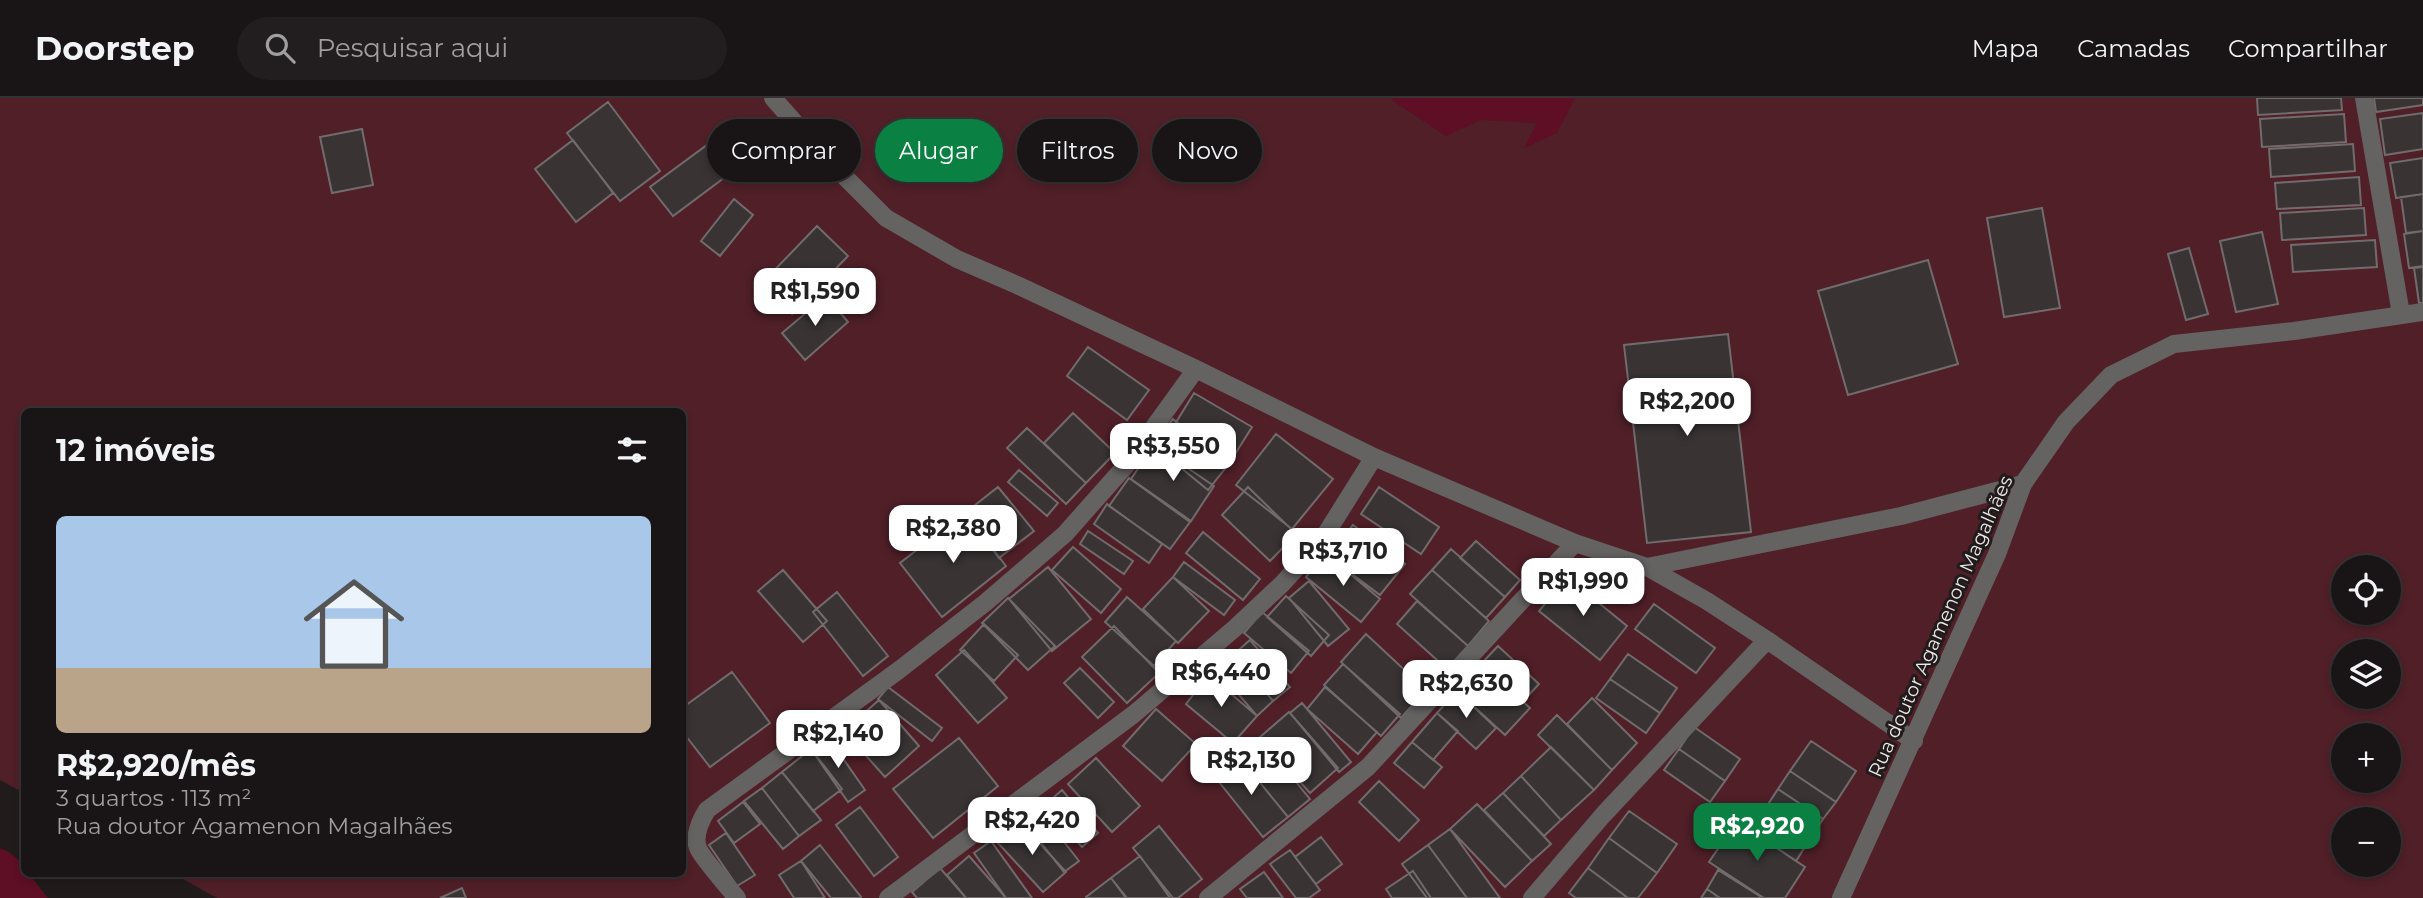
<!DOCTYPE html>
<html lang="pt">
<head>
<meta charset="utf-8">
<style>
  :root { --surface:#191415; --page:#221d1e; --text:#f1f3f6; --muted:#9f9ea0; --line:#373334; --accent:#0b8043 }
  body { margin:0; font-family:Montserrat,sans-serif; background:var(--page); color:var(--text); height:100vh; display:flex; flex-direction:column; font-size:26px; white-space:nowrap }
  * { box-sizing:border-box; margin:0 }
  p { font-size:23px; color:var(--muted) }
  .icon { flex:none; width:38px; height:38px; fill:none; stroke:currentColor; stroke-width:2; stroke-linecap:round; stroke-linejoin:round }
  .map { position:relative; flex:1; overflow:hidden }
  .sheet { position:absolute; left:21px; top:310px; width:665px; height:469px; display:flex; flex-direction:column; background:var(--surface); border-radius:10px; box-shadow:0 4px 10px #0003,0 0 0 2px var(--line) }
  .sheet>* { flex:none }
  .hud { position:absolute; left:707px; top:21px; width:665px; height:63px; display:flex; gap:14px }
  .buttons { position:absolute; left:2331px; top:457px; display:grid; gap:14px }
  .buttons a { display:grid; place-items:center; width:70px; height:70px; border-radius:50%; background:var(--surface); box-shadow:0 4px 10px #0003,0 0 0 2px var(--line); font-size:35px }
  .price { position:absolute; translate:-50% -60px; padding:0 16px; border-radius:14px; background:#fff; color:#222; font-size:23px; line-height:46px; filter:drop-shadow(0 2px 4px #0008) }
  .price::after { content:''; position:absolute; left:50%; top:42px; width:21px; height:16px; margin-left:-10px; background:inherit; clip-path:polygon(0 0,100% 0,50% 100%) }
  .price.on { background:var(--accent); color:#fff }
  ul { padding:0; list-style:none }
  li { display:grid; align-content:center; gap:14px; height:371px; padding:0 35px }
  li span { display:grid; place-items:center; height:217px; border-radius:10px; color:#555 }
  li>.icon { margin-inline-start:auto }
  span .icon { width:126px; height:126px; fill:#fffc; stroke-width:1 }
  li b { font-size:30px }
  h2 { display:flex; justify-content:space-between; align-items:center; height:84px; padding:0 35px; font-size:30px }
  .tag { padding:0 24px; border-radius:32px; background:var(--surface); box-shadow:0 4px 10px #0003,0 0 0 2px var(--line); font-size:24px; line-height:63px }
  .tag.on { background:var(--accent); color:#fff }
  header { display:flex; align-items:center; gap:42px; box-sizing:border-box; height:98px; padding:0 35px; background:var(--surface); border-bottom:2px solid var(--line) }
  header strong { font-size:33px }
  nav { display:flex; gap:38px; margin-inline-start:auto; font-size:24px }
  .search { width:490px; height:63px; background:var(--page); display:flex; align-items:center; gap:18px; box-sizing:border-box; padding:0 24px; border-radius:38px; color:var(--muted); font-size:26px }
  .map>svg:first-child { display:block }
  .green { fill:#501f28; fill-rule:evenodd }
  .water { fill:#5e0e25 }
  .building { fill:#393334; stroke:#716b6c; stroke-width:2 }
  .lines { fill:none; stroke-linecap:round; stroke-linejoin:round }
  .minor { stroke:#656262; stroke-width:18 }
  .labels { text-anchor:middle; stroke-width:6; stroke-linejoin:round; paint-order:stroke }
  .street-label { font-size:19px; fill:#ede9e9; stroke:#211b1c }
</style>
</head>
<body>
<header>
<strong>Doorstep</strong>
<div class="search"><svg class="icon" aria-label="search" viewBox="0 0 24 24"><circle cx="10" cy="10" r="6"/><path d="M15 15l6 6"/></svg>Pesquisar aqui</div>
<nav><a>Mapa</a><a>Camadas</a><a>Compartilhar</a></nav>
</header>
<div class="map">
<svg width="2423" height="800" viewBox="0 0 2423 800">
  <rect width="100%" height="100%" fill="#211b1c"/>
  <!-- green -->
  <path class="green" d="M0,0H2423V800H217L172,775H682V313H24V695L0,682ZM2343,469H2389V514H2343ZM2343,553H2389V598H2343ZM2343,637H2389V682H2343ZM2343,721H2389V766H2343Z"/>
  <!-- water -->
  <path class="water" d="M1392,0H1575L1557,35L1524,50L1537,25L1481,22L1446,38L1393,3Z
    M0,750C11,754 23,763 24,775H28L48,800H0Z"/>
  <!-- building -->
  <path class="building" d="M2257,0H2341L2342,12L2258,17Z
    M2374,0H2423V7L2376,14Z
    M608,4L660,73L620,103L567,35Z
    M2423,15V51L2385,57L2380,21Z
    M2344,16L2346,44L2262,49L2260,21Z
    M734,27L756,56L673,118L650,89Z
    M362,31L373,87L332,95L320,39Z
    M573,42L613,95L576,124L535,71Z
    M2353,46L2355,73L2271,79L2269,51Z
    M2423,60V96L2396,100L2390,65Z
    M2359,79L2361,107L2277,111L2275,85Z
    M2423,96V133L2406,135L2401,99Z
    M734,101L753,117L720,158L701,143Z
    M2042,110L2060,210L2004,219L1987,120Z
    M2364,110L2366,137L2282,142L2280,115Z
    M817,128L848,158L792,216L761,186Z
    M2423,133V168L2409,170L2404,136Z
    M2262,134L2278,206L2236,214L2220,143Z
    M2375,142L2377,169L2293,174L2291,147Z
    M2189,150L2208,216L2186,222L2168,156Z
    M1928,162L1958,266L1848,297L1818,193Z
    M2423,169V205H2419L2414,170Z
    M826,198L848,224L805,262L782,235Z
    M1728,236L1751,434L1647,445L1624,247Z
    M1088,249L1149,292L1127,322L1067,278Z
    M1194,295L1252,329L1232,361L1175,326Z
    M1073,315L1115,355L1086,385L1044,345Z
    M1173,321L1228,367L1208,392L1152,346Z
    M1027,330L1086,385L1066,406L1007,350Z
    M1276,336L1333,381L1292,431L1236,387Z
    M1154,347L1214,388L1191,423L1131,381Z
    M1019,372L1058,405L1047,418L1008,384Z
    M1129,380L1190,424L1170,451L1109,408Z
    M998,389L1034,433L999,460L965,415Z
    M1248,389L1296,436L1270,463L1222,417Z
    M1379,389L1439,429L1421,456L1361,416Z
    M1107,406L1162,446L1149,465L1094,426Z
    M965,415L1006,468L942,519L900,465Z
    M1353,427L1405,466L1380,497L1328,458Z
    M1088,433L1133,463L1124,476L1080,446Z
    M1203,434L1260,481L1243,502L1186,455Z
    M1476,443L1520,482L1505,499L1460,460Z
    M1073,449L1121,491L1101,515L1052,472Z
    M1451,451L1505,499L1486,520L1432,472Z
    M1325,455L1380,501L1361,524L1306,479Z
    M1184,464L1235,502L1224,517L1173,479Z
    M1048,469L1091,521L1052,553L1009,501Z
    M783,472L827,523L803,544L758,493Z
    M1432,472L1489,523L1468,548L1410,496Z
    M1173,479L1209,513L1178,545L1143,511Z
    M1567,479L1627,528L1600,562L1539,513Z
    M1309,483L1349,531L1328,548L1289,500Z
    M837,494L888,558L863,578L813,514Z
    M1286,498L1329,537L1311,558L1267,519Z
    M1127,499L1176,543L1154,568L1105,524Z
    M1008,500L1055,548L1028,572L982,525Z
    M1417,503L1468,548L1447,571L1397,526Z
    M1654,506L1715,550L1696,575L1635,531Z
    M1262,514L1309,553L1291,575L1244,535Z
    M984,526L1018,557L994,583L960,552Z
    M1114,528L1159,575L1127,605L1082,559Z
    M1366,536L1426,592L1401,620L1341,564Z
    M1250,542L1290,589L1273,603L1234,556Z
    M1498,548L1539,586L1523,603L1481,566Z
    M964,552L1007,600L978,625L936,577Z
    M1234,556L1273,603L1257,618L1217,571Z
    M1628,556L1677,590L1660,615L1610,581Z
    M1343,566L1400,616L1381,638L1324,587Z
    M1481,566L1530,610L1505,637L1457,593Z
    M1080,570L1114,604L1098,620L1064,585Z
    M732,574L770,625L710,669L682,633V610Z
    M1209,577L1257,618L1233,645L1186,606Z
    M1610,581L1660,615L1646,635L1596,600Z
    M888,589L942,630L932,643L878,601Z
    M1325,589L1377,634L1358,656L1307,611Z
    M1457,593L1496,630L1476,651L1437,615Z
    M1592,600L1637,645L1612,672L1567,626Z
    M879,602L919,648L885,679L844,633Z
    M1302,605L1351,664L1339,674L1290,615Z
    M1156,611L1196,646L1162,683L1123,648Z
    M1289,614L1338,670L1310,695L1260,639Z
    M1437,615L1458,633L1433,662L1412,644Z
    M1557,617L1612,672L1594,692L1538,637Z
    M1694,629L1740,661L1725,683L1679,651Z
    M828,639L865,692L848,704L811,651Z
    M959,640L998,688L933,740L893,691Z
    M1261,641L1310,701L1288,719L1239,659Z
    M1811,643L1856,673L1836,704L1790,673Z
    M1412,644L1442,669L1424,690L1394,665Z
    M1551,649L1594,692L1561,722L1521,678Z
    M811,651L842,691L813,713L782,674Z
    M1679,651L1725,683L1710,704L1664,672Z
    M1239,659L1288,719L1263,739L1215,679Z
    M1096,660L1140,708L1112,734L1068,686Z
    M1790,673L1836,704L1823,721L1778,691Z
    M782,674L821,722L799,738L762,690Z
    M1521,678L1561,722L1544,738L1503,695Z
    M1379,683L1419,722L1399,743L1359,704Z
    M762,690L799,738L783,751L744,703Z
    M1778,691L1823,721L1810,741L1765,711Z
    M1062,692L1098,735L1082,749L1045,707Z
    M1503,695L1551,746L1532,763L1484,712Z
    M743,704L760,726L734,745L718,723Z
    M1477,706L1532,763L1505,789L1450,731Z
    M860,709L898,759L874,778L836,727Z
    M1765,711L1810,741L1796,763L1750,732Z
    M1039,712L1079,763L1064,774L1024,723Z
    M1629,713L1677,746L1657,775L1609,740Z
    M1737,723L1805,769L1785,800H1764L1709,764Z
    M1020,724L1066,774L1043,794L998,745Z
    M1159,728L1202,781L1178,800H1173L1133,750Z
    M1450,731L1500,800H1467L1428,747Z
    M726,735L755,777L737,788L709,747Z
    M1321,739L1342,766L1316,786L1295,759Z
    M1609,740L1657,775L1638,800H1628L1588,770Z
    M991,743L1032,800H1006L974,755Z
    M820,747L861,799L860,800H831L801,763Z
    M1428,747L1467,800H1427L1402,766Z
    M1290,752L1320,792L1309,800H1296L1270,766Z
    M969,758L1006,800H966L947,777Z
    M1140,758L1170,800H1126L1111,780Z
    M801,763L825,800H794L779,777Z
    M940,770L966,800H917L912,794Z
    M1588,770L1628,800H1576L1569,795Z
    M1718,772L1763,800H1720L1707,791Z
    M1413,773L1431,800H1392L1386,791Z
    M1264,774L1283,800H1247L1240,791Z
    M1111,780L1127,800H1086V799Z
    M462,790L466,800H440Z
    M1707,791L1720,800H1701Z"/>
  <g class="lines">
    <!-- minor -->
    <path class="minor" d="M773,0L824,58L886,120L957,161L1017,187L1196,271L1374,359L1575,445L1647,469L1707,503L1767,542L1914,643
      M2364,0L2401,216
      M1647,469L1901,418L2023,386
      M737,800C729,790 702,760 698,750C693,737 701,722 707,712L899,572L985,505L1065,436L1128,365L1196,271
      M888,800L1134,616L1235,530L1282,486L1322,442L1374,359
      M1208,800L1368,669L1575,445
      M1532,800L1603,717L1767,542
      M1841,800L1997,456L2023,386L2066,324L2111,277L2174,246L2294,233L2423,214"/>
  </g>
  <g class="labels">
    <!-- street labels -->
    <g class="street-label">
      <text transform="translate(1940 528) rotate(-66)" y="7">Rua doutor Agamenon Magalhães</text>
    </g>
  </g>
</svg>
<div class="buttons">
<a><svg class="icon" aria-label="locate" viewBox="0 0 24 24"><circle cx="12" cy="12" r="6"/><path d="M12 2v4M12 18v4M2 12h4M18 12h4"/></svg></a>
<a><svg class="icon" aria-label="layers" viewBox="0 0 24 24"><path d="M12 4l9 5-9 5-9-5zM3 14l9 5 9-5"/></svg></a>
<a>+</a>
<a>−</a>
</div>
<b class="price" style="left:815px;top:230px">R$1,590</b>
<b class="price" style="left:1687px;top:340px">R$2,200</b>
<b class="price" style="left:1173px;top:385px">R$3,550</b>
<b class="price" style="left:953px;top:467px">R$2,380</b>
<b class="price" style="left:1343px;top:490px">R$3,710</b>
<b class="price" style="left:1583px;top:520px">R$1,990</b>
<b class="price" style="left:1221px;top:611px">R$6,440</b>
<b class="price" style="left:1466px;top:622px">R$2,630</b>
<b class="price" style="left:838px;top:672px">R$2,140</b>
<b class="price" style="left:1251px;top:699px">R$2,130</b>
<b class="price" style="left:1032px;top:759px">R$2,420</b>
<b class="price on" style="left:1757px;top:765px">R$2,920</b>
<div class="hud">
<a class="tag">Comprar</a>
<a class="tag on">Alugar</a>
<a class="tag">Filtros</a>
<a class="tag">Novo</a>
</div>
<section class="sheet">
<h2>12 imóveis<svg class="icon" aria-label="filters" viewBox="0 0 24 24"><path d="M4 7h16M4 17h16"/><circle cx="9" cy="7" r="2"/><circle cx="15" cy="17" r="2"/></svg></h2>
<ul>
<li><span style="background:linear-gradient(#a9c7e8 70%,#b9a48a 0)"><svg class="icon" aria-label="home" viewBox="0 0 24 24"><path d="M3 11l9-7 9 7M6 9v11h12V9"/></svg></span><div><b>R$2,920/mês</b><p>3 quartos · 113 m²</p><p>Rua doutor Agamenon Magalhães</p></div></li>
</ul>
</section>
</div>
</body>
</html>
